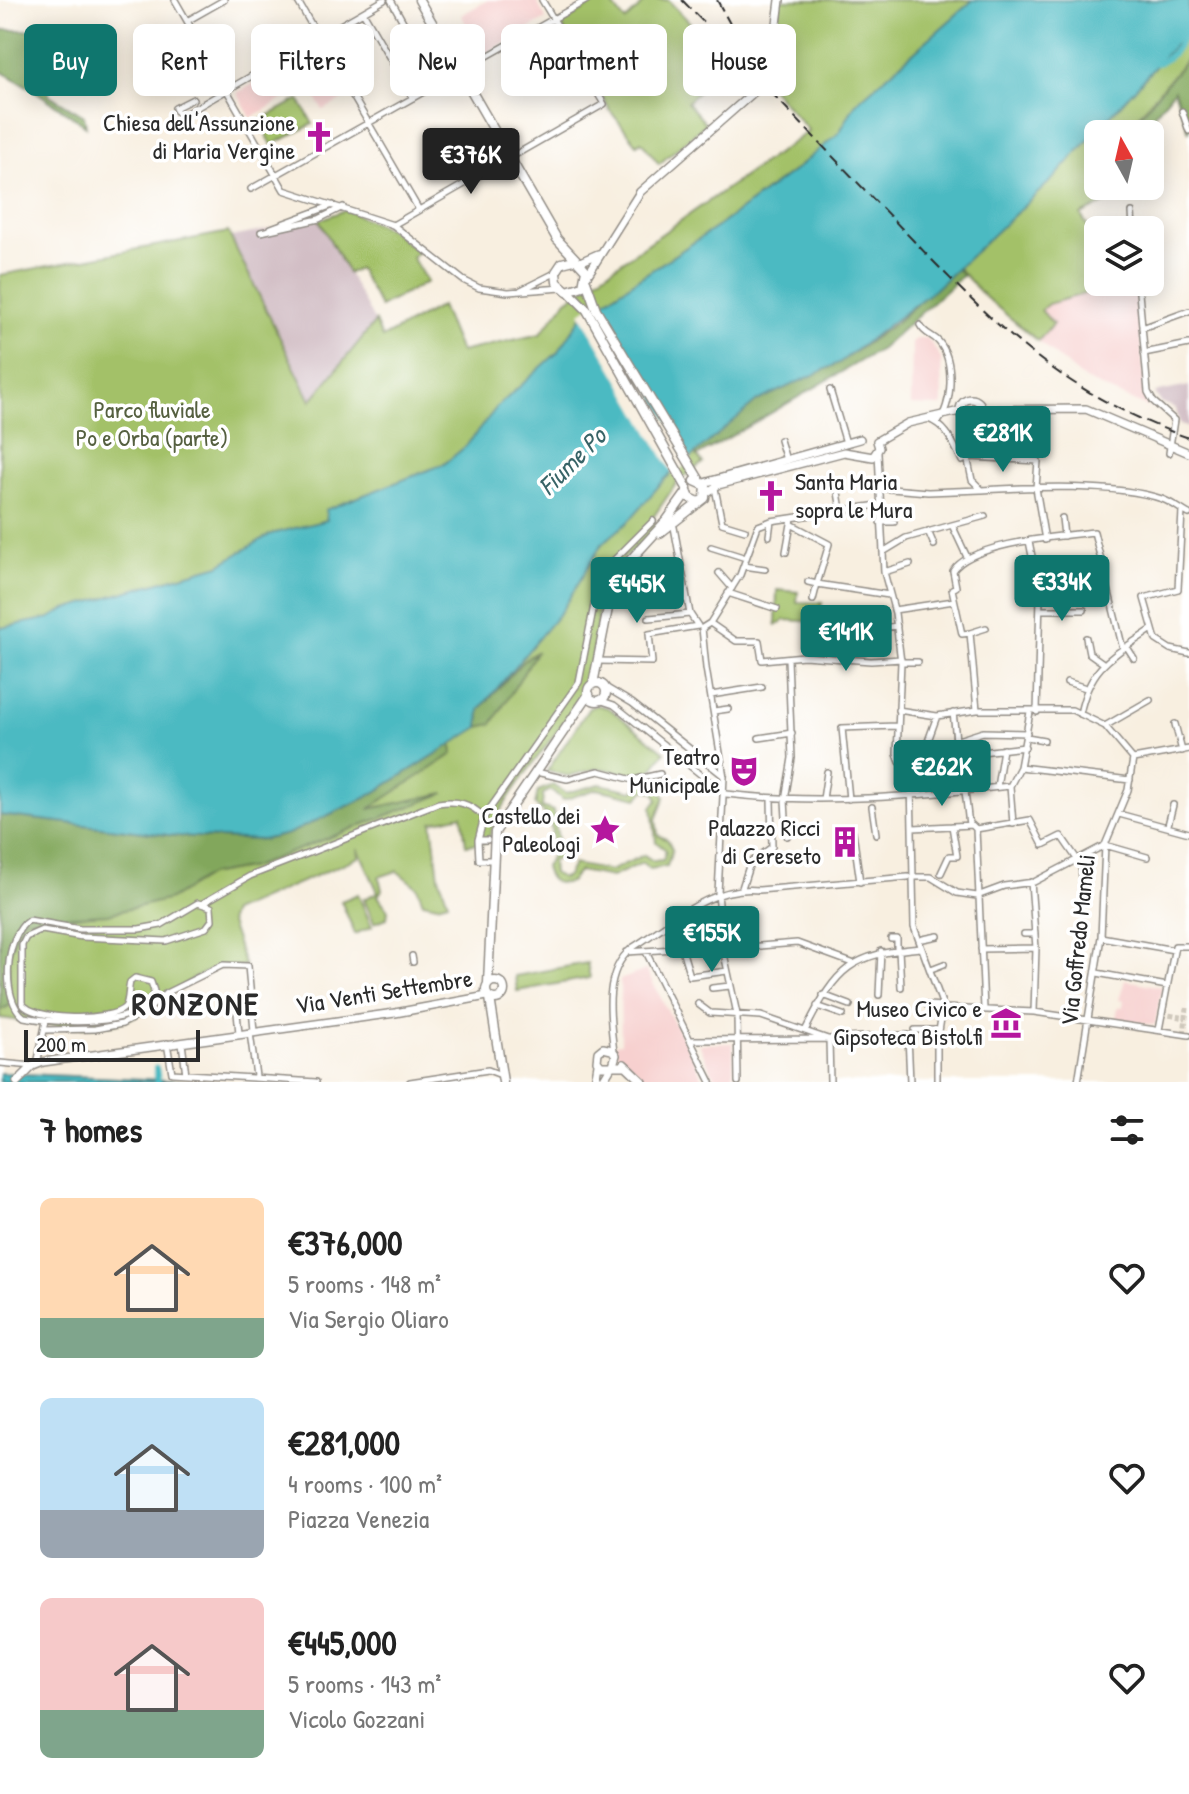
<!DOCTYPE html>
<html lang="en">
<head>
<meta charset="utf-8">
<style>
  :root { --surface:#fff; --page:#f6f6f6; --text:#222; --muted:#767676; --accent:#0f766e }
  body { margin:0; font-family:"Patrick Hand",sans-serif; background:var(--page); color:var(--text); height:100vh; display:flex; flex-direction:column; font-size:30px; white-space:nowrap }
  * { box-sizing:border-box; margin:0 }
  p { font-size:26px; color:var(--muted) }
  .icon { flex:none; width:44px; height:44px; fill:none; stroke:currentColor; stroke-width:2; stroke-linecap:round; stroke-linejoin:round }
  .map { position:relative; height:1082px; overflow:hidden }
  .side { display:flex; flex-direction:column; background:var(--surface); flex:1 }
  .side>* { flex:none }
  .top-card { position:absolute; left:24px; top:24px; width:1142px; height:72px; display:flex; gap:16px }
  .needle { width:52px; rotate:352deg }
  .fabs { position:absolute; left:1084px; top:120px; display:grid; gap:16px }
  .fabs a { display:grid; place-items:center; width:80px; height:80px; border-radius:12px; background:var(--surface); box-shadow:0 4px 20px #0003; font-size:40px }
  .scale { position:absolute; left:24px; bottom:20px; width:176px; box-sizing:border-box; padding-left:8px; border:4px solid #2b2b2b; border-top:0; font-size:22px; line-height:28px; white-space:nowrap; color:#2b2b2b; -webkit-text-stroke:6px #fff; paint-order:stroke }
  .price { position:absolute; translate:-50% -68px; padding:0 18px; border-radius:8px; background:var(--accent); color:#fff; font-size:26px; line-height:52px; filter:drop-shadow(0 2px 4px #0008) }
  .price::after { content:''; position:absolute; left:50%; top:48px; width:24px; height:18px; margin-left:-12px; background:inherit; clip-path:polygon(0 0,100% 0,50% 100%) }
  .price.active { background:#222; color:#fff }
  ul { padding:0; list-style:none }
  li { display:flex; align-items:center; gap:24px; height:200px; padding:0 40px }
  li span { display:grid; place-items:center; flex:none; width:224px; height:160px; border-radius:12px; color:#555 }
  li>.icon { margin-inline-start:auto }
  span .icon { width:96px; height:96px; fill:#fffc; stroke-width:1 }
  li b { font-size:34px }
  h2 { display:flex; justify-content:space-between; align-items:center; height:96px; padding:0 40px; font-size:34px }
  .chip { padding:0 28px; border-radius:12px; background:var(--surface); box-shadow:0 4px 20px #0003; font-size:28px; line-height:72px }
  .chip.active { background:var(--accent); color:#fff }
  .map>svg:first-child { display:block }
  .built { fill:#f7d0cf }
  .industrial { fill:#d2bec5 }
  .green { fill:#a3c168; stroke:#67764a; stroke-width:2; fill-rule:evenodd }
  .forest { fill:#82a75c; stroke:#566944; stroke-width:2 }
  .water { fill:#4cbac2; stroke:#3c7276; stroke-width:2 }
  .pier { fill:#f8efe0 }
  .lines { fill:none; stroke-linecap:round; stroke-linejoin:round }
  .canal { stroke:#4cbac2; stroke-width:6 }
  .street-tunnel { stroke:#cfc8bc; stroke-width:5; stroke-dasharray:5 2.5; stroke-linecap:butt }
  .street-casing { stroke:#928d86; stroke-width:8 }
  .secondary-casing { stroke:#928d86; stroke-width:10 }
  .primary-casing { stroke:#928d86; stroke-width:11 }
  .street { stroke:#fff; stroke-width:5 }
  .secondary { stroke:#fff; stroke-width:7 }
  .primary { stroke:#fff; stroke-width:8 }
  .rail { stroke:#2b2b2b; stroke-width:2; stroke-dasharray:12 6; stroke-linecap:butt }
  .labels { text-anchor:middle; stroke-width:7; stroke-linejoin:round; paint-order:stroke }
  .poi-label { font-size:24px; fill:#2b2b2b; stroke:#fff; text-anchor:end }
  .park-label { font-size:24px; fill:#556040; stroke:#fff }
  .street-label { font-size:24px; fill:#2b2b2b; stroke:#fff }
  .water-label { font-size:26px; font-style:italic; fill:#386467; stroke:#fff }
  .district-label { font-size:32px; font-weight:bold; letter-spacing:2px; fill:#2b2b2b; stroke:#fff }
</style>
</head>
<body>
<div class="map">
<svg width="1189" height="1082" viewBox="0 0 1189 1082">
  <rect width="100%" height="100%" fill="#fff"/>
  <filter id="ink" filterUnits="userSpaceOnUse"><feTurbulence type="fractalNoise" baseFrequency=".0125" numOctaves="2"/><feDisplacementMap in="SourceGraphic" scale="16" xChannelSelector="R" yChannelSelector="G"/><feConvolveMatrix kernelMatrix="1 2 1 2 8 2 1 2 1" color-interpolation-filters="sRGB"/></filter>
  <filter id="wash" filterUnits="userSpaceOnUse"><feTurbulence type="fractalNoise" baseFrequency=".006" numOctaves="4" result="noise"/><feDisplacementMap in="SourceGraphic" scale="32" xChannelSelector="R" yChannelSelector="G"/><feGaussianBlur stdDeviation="1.8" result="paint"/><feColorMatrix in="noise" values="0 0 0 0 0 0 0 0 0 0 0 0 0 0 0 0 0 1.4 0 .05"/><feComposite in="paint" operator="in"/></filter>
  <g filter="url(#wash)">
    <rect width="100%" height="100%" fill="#f8efe0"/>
    <!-- built -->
    <path class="built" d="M488,0H536L546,19L484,54L461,15Z
      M319,47L348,97L323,110L308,84L251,118L237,93Z
      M1135,282L1147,407L1085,380L1038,341L1053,324L1040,310L1048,304Z
      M919,338H927L941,358L942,406L911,405L912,341Z
      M646,970L688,1049L705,1082H652L617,1053L615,1044L621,1043L620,980Z
      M1125,980L1162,987L1155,1025L1116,1019L1118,1007H1123L1124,1001L1119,1000Z
      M733,1043V1082H717L699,1044Z"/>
    <!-- industrial -->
    <path class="industrial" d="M319,220L375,322L311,401L231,237Z
      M1189,386V428L1180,424L1175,408L1161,402L1154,393Z"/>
    <!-- green -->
    <path class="green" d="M600,0H609L625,21L647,0H668L711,44L725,67L687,102L706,124L659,164L641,141L637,144L611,112L561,24Z
      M780,0H1189V56L1123,134H1098V186H1112L1114,199L1081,215L1098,245V282H1115L1116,285L1048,304L1041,310L1053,324L1038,341L985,297L957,267L796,169L717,227L582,316L673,472L694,452L703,463L678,481L652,519L659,527C643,541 623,556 611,574C590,610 601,657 582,693C559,738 497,798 488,842L466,845L462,815L432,822L439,877L448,902L437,905L423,902L417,887L397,871L379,877L382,890L378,896L388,910L387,918L374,923L364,899L378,892L358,848L359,857L232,912L229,920L245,967C198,961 174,998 135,1016C95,1036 42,1023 0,1018V1010L9,1005L0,922V275L228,232L311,401L375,322L382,338L441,306L460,352L540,334L567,300L809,131L766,82L774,72L769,67Z
      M299,99L313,124L272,145L259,121Z
      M345,210L391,230L418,252L412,257L427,282L380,307L359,269L348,273L319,220Z
      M777,590L798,592L797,602L822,603L817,622L785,620L776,625Z
      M597,705L609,708L665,752L652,770L634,775L599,768L568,776L547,771L589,708Z
      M654,783L665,797L656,819L658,835L668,840L672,850L667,866L650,869L642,863L612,877L579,871L570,882C556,886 548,881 545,867L554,852L550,819L535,805L538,791L553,785L566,793L600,784L633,791L642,784ZM597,789L638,798L645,790L655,792L658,800L652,807L656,842L666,850L663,860L653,861L644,855L610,871L573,864L567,876L562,878L553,873L552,862L561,856L553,811L542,807L543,794L551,790L563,800Z
      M358,894L372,927L355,934L341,901Z
      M587,963L590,978L517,991L515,976Z"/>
    <!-- forest -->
    <path class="forest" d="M0,30H65L48,94L84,116L86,126L31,88L0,71Z
      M1189,56V132L1174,90L1145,126L1136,120Z
      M957,268L963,275L881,349L697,456L694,452L757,401L839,363L895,323Z
      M537,651L492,724L479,727L480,709L522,662Z
      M452,744L453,754L369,809L445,793L253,867L209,875L170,899L108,914L23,919L9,953V1006L0,1010V815L177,836L262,840L288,834L369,796Z"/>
    <!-- water -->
    <path class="water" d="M973,0H1189V29L1056,176L935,289L839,363L757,401L664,480L628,522L602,544L562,610L480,709L479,727L369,796L288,834L262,840L177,836L0,815V628L50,618L66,609L219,565L271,534L327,520L325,510L444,464L466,446L497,407L559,351L582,316L717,227L796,169L839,133L856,103Z
      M0,1073L214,1082H0Z"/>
    <!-- pier -->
    <path class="pier" d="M598,300L691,460L674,476L580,313Z"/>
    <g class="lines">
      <!-- canal -->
      <path class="canal" d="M1156,63C1173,61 1181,39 1189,26
        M156,1068L158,1082"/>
    </g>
  </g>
  <g filter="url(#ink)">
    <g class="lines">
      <!-- street-tunnel -->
      <path class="street-tunnel" d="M1162,1014L1186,1018
        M1184,1034L1187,1008"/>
      <defs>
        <path id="street" d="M175,0L284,190L393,225L463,280L479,288L508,292L562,288
          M297,0L419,210
          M391,0L437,83
          M363,12L413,98
          M187,21L224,0
          M193,99L175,108L180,117L384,0
          M1182,111L1189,131
          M251,189L587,0
          M1132,212L1133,230
          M393,225L604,104L542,0
          M271,228L333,205
          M261,232L319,219L343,207
          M1138,282L1148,392L1153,401L1174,420L1169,453
          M521,290L555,273
          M920,325C925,335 932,334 939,342C955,361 953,407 937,423
          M1142,328L1189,311
          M1144,353L1189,344
          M830,390L846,443
          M928,419C948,426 954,446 962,461L971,457L1038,461L1036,488L1045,540
          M780,440L786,460
          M878,453L884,572L895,613L901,662L897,754L900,762L909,768L911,781L914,927L943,1006L937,1044V1082
          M968,461L972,480L982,490C1031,487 1115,483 1162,499C1171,502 1180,509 1189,514
          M715,488L722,523L745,530
          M879,488L928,492L981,490
          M838,492L841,510
          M1182,511L1178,589L1144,598L1156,640L1170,649L1189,653
          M879,512H897
          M792,518L791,524L829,544L817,584L889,595
          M1062,518L1064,536
          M880,522H894
          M952,525L985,516
          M674,527L690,614L698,626
          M928,531L934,545
          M769,536L771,521
          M1029,541L1040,597L1037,712
          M711,547L746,558
          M786,552L791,524
          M883,552L906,538L952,525L967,557
          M744,566L765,569
          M884,572L910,564
          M719,573L732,588
          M808,582L817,584L813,600
          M1039,590L1060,585
          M1085,592L1107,590
          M728,593L777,609
          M667,600L687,599
          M894,610L954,601
          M1040,610H1084
          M649,618L690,614
          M843,618L881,615
          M710,623L736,641H759L762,660L804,656L871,661L901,659
          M702,628L706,668L724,777L718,893L723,949L737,1014L738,1082
          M702,628L710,623L740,575L758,526L771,521L878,505
          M864,630L897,626
          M970,633L986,628
          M1086,638L1089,653L1103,663
          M1127,647L1134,658
          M598,661L652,662L649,634L698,626
          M901,662H918
          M1067,682L1086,688
          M605,687L632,703L724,776
          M711,695L762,687
          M599,700L614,705L725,794
          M898,710L937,716L977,710H1072L1105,726L1133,759
          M977,710L970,633L962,634L952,589L956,587L953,571C970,543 1062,536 1094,532L1123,649
          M714,711L728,709
          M1080,714C1090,665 1113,656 1151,630
          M1175,724L1182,751
          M1105,726L1150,700
          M1027,737L1044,740
          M759,738L792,733
          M958,740L983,732L1027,733
          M1133,759L1189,749
          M1020,767L1130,780
          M909,768L919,766L937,716
          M536,772L567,779L599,771L633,780L660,774
          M935,784C958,749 958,753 953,713
          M1010,786L1020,767L1030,712
          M1010,786L1013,824
          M997,787L1003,749
          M981,788L983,753
          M962,791L960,771L964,754L1025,747
          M965,791L969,825
          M726,794C820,805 916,796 1010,786
          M823,799L827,772
          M849,799L842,728L896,726
          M872,807L876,834
          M1119,814L1189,833
          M1168,825L1173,805
          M913,828L972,825L976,829L1030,820L1043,845L1061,836L1079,862
          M976,829L984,1009
          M853,832L860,882
          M787,836L785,800L792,758L788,659
          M478,840H487
          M491,860H479L478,840L484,817L579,682L594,605L611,563L653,521
          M1081,860L1083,898
          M941,873L949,856H957L952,826
          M914,877H931L957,893L977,896L1004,886L1034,882L1105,845L1147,857
          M1031,882L1036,948L1034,1012
          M742,888L750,863L772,847L771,799
          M198,903L211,907L212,920L206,928L166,941L82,937L42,930L26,937L22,945V1003C32,1021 112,1022 125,1007C129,1001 128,989 130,982L135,978L151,982L154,991C145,1030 54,1023 24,1017C1,1000 4,936 29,920L80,929H139L161,925Z
          M203,903L250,876L438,803C457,800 470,803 484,817
          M1024,934H1035
          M1101,937L1174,950
          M891,939H897V950
          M923,939L938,936
          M692,948V929L720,928
          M682,949L690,976L727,971
          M723,949L797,943L852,963
          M981,949L1036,948
          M899,950L901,987
          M627,952L722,946
          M646,952L711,1082
          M412,956L413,962
          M931,969L944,964
          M1097,973L1167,986
          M712,988L730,986
          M823,995L850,1005
          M879,995L881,951
          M236,1003L239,1033
          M698,1004L710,1013L761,1016L828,1039
          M927,1005L943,1006
          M817,1006L843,1015
          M942,1008L1034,1012L1189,1035
          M806,1029C837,967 851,954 921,948
          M46,1030L95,1029L122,1024L147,1011L166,993L223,965L248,966L254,1031
          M915,1030H939
          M1159,1030L1175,946H1189
          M250,1033L256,1076
          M691,1040L829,1039
          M167,1043L172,1073L316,1082
          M182,1043L186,1074
          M614,1052C610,1019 602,972 632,948C671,924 711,884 759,890L908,877
          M0,1063L33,1066
          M37,1064L46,1021
          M410,1082L488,1070L501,1075
          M830,1082L829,1039L901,1035H908L910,1082
          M1078,1082L1101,937L1105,845L1128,790L1133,759"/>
        <path id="secondary" d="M580,262L598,254
          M587,276L640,192L755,91L773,56L780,0
          M960 410a11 11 0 1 1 22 0a11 11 0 1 1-22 0Z
          M982,410L1086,409L1189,453
          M877,441L908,423L960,411
          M704,483L860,439
          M708,492L718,485L844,452L873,457L879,448L877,441
          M624,1064L643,1082
          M613,1065L616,1055L612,1050L603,1048L598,1052L597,1061L601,1066H625
          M17,1082L33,1066L43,1062L395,1013L487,996
          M595,1082L598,1064
          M602,1082L611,1067"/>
        <path id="primary" d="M419,0L557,239L586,270L583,286L567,291L557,282L556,272L562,263L574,260
          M586,281L596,309L700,481
          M568,291L587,310L687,488
          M687,491L690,498L699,502
          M660,533L705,498L706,486L695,481
          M588 692a9 9 0 1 1 18 0a9 9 0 1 1-18 0Z
          M593,684L614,578L667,520L687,492
          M486 990a9 9 0 1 1 18 0a9 9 0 1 1-18 0Z
          M488,983L495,832L589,694
          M490,998L503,1082"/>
      </defs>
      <!-- street casing -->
      <use href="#street" class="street-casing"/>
      <!-- secondary casing -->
      <use href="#secondary" class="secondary-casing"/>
      <!-- primary casing -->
      <use href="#primary" class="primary-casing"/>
      <!-- street -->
      <use href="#street" class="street"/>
      <!-- secondary -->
      <use href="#secondary" class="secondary"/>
      <!-- primary -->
      <use href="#primary" class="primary"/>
      <!-- rail -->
      <path class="rail" d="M682,0C749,69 815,138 881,207C982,311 1046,388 1189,438
        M717,0L748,57"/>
    </g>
  </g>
  <!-- icons -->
  <defs>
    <symbol id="church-bare" viewBox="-9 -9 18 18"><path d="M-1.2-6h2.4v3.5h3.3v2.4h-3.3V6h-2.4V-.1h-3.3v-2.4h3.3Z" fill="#b5179e" stroke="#fff" stroke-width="2.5" paint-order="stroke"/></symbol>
    <symbol id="theatre-bare" viewBox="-9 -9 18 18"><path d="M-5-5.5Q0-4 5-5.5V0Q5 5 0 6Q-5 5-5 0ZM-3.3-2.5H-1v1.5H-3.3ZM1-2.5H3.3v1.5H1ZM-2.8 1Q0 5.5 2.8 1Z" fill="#b5179e" stroke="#fff" stroke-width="2.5" paint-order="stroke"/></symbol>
    <symbol id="sight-bare" viewBox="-9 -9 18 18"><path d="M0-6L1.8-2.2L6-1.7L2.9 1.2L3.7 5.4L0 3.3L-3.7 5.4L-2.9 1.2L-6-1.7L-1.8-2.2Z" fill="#b5179e" stroke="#fff" stroke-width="2.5" paint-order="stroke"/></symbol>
    <symbol id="building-bare" viewBox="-9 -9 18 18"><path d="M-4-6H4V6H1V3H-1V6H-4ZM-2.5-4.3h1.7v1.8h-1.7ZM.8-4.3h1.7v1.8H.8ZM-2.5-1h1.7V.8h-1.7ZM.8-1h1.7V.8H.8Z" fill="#b5179e" stroke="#fff" stroke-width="2.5" paint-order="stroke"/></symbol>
    <symbol id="museum-bare" viewBox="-9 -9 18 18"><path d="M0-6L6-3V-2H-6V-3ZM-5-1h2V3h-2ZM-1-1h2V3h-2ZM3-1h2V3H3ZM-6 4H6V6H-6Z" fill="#b5179e" stroke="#fff" stroke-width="2.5" paint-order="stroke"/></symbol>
  </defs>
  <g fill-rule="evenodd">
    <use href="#church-bare" x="297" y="115" width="44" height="44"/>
    <use href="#church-bare" x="749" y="474" width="44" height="44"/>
    <use href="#theatre-bare" x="722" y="749" width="44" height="44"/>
    <use href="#sight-bare" x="583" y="808" width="44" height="44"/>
    <use href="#building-bare" x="823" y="820" width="44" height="44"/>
    <use href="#museum-bare" x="984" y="1001" width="44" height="44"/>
  </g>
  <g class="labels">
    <!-- poi labels -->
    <g class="poi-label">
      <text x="295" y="131">Chiesa dell'Assunzione<tspan x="295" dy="28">di Maria Vergine</tspan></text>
      <text x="795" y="490" text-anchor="start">Santa Maria<tspan x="795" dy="28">sopra le Mura</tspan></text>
      <text x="720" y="765">Teatro<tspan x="720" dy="28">Municipale</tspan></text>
      <text x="581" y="824">Castello dei<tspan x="581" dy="28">Paleologi</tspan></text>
      <text x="821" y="836">Palazzo Ricci<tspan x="821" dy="28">di Cereseto</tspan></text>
      <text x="982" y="1017">Museo Civico e<tspan x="982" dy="28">Gipsoteca Bistolfi</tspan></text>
    </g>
    <!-- park labels -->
    <g class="park-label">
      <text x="152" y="418">Parco fluviale<tspan x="152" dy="28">Po e Orba (parte)</tspan></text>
    </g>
    <!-- street labels -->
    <g class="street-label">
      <text transform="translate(1078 940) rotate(-84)" y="8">Via Goffredo Mameli</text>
      <text transform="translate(384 992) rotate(-9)" y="8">Via Venti Settembre</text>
    </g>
    <!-- water labels -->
    <g class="water-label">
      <text transform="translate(572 461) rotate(-45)" y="9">Fiume Po</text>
    </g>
    <!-- district labels -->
    <g class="district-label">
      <text x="196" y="1015">RONZONE</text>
    </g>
  </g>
</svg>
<div class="fabs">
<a><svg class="needle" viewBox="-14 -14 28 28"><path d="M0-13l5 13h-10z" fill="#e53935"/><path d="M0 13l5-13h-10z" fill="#767676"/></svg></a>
<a><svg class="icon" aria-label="layers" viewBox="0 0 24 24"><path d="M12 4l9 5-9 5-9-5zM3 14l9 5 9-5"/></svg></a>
</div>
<div class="scale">200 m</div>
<b class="price active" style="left:471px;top:196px">€376K</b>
<b class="price" style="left:1003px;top:474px">€281K</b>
<b class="price" style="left:1062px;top:623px">€334K</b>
<b class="price" style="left:637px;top:625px">€445K</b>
<b class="price" style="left:846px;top:673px">€141K</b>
<b class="price" style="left:942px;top:808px">€262K</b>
<b class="price" style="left:712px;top:974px">€155K</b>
<div class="top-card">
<a class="chip active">Buy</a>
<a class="chip">Rent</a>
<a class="chip">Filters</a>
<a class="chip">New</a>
<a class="chip">Apartment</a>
<a class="chip">House</a>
</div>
</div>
<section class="side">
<h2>7 homes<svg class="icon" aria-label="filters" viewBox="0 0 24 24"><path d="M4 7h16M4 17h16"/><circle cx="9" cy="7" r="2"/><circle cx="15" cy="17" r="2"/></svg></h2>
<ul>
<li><span style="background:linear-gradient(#ffd9b3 75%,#7fa58c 0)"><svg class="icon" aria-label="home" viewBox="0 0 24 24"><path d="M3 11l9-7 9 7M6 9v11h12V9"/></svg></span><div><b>€376,000</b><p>5 rooms · 148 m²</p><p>Via Sergio Oliaro</p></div><svg class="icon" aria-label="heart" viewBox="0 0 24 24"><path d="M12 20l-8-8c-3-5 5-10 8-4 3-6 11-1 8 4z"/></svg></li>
<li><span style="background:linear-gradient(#bfe0f5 70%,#9aa5b1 0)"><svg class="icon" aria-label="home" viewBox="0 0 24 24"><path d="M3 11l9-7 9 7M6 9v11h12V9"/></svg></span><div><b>€281,000</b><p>4 rooms · 100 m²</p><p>Piazza Venezia</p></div><svg class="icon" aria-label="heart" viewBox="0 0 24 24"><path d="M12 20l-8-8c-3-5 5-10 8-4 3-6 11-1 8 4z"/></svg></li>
<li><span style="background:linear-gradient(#f6c9c9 70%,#7fa58c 0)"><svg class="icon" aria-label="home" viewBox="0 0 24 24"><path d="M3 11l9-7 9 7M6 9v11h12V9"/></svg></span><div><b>€445,000</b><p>5 rooms · 143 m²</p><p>Vicolo Gozzani</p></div><svg class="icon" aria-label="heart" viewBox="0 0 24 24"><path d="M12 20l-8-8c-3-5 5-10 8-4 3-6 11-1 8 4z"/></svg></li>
</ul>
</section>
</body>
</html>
